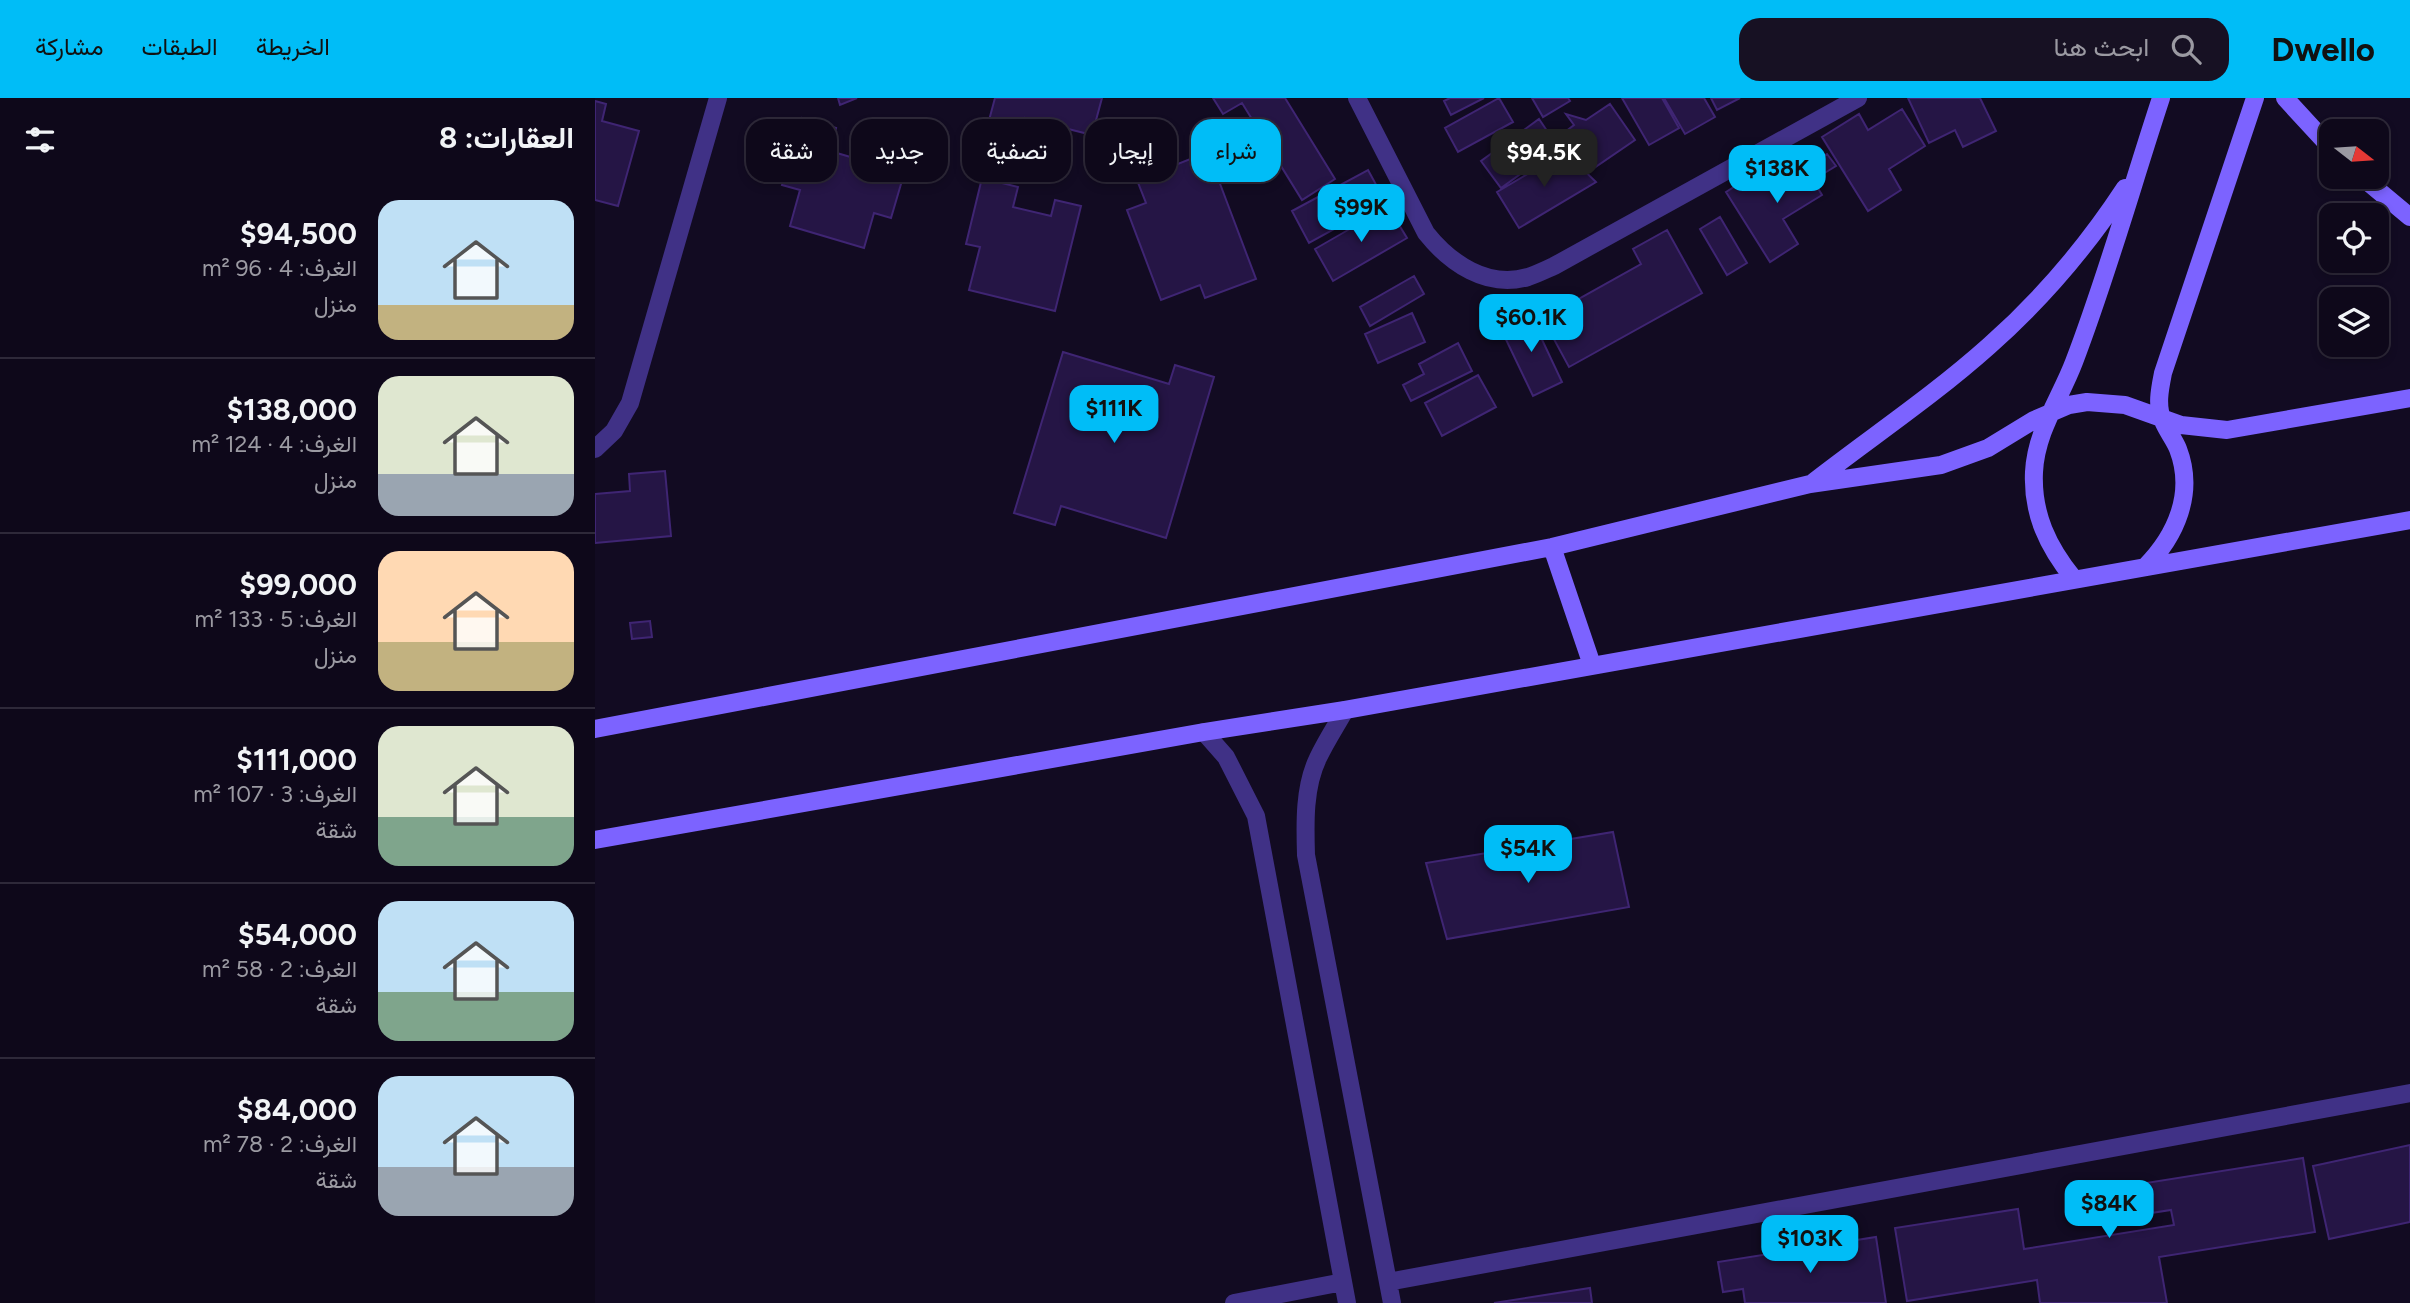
<!DOCTYPE html>
<html lang="ar">
<head>
<meta charset="utf-8">
<style>
  :root { --surface:#0e081a; --page:#171123; --text:#f1f3f6; --muted:#9b9aa2; --line:#2e2939; --accent:#00bdf7 }
  body { margin:0; font-family:Figtree,Vazirmatn,sans-serif; background:var(--page); color:var(--text); direction:rtl; height:100vh; display:flex; flex-direction:column; font-size:26px; white-space:nowrap }
  * { box-sizing:border-box; margin:0 }
  p { font-size:23px; color:var(--muted) }
  .icon { flex:none; width:38px; height:38px; fill:none; stroke:currentColor; stroke-width:2; stroke-linecap:round; stroke-linejoin:round }
  .map { position:relative; flex:1; overflow:hidden; direction:ltr }
  .sheet { display:flex; flex-direction:column; background:var(--surface); width:595px }
  .sheet>* { flex:none }
  .hud { position:absolute; left:21px; top:21px; width:665px; height:63px; direction:rtl; display:flex; gap:14px }
  .needle { width:46px; rotate:107deg }
  .tools { position:absolute; left:1724px; top:21px; display:grid; gap:14px }
  .tools a { display:grid; place-items:center; width:70px; height:70px; border-radius:14px; background:var(--surface); box-shadow:0 4px 10px #0003,0 0 0 2px var(--line); font-size:35px }
  .price { position:absolute; translate:-50% -60px; padding:0 16px; border-radius:14px; background:var(--accent); color:#111; font-size:23px; line-height:46px; filter:drop-shadow(0 2px 4px #0008) }
  .price::after { content:''; position:absolute; left:50%; top:42px; width:21px; height:16px; margin-left:-10px; background:inherit; clip-path:polygon(0 0,100% 0,50% 100%) }
  .price.on { background:#222; color:#fff }
  ul { padding:0; list-style:none }
  li { display:flex; align-items:center; gap:21px; height:175px; padding:0 21px }
  li+li { border-top:2px solid var(--line) }
  li span { display:grid; place-items:center; flex:none; width:196px; height:140px; border-radius:21px; color:#555 }
  li>.icon { margin-inline-start:auto }
  span .icon { width:84px; height:84px; fill:#fffc; stroke-width:1 }
  li b { font-size:30px }
  h2 { display:flex; justify-content:space-between; align-items:center; height:84px; padding:0 21px; font-size:30px }
  .pill { padding:0 24px; border-radius:21px; background:var(--surface); box-shadow:0 4px 10px #0003,0 0 0 2px var(--line); font-size:24px; line-height:63px }
  .pill.on { background:var(--accent); color:#111 }
  header { display:flex; align-items:center; gap:42px; box-sizing:border-box; height:98px; padding:0 35px; background:var(--accent); color:#111 }
  header strong { font-size:33px }
  nav { display:flex; gap:38px; margin-inline-start:auto; font-size:24px }
  .search { width:490px; height:63px; background:var(--page); display:flex; align-items:center; gap:18px; box-sizing:border-box; padding:0 24px; border-radius:21px; color:var(--muted); font-size:26px }
  main { display:flex; flex:1; min-height:0 }
  .map>svg:first-child { display:block }
  .building { fill:#251545; stroke:#3f2573; stroke-width:2 }
  .lines { fill:none; stroke-linecap:round; stroke-linejoin:round }
  .street { stroke:#403186; stroke-width:18 }
  .secondary { stroke:#7c63ff; stroke-width:18 }
</style>
</head>
<body>
<header>
<strong>Dwello</strong>
<div class="search"><svg class="icon" aria-label="search" viewBox="0 0 24 24"><circle cx="10" cy="10" r="6"/><path d="M15 15l6 6"/></svg>ابحث هنا</div>
<nav><a>الخريطة</a><a>الطبقات</a><a>مشاركة</a></nav>
</header>
<main>
<div class="map">
<svg width="1815" height="1205" viewBox="0 0 1815 1205">
  <rect width="100%" height="100%" fill="#120b22"/>
  <!-- building -->
  <path class="building" d="M243,0H262L245,7Z
    M400,0H507L497,37L430,20L426,34L393,26Z
    M618,0H690L740,81L707,102L647,5L628,16Z
    M855,0H889L856,17L849,3Z
    M904,0L918,24L863,54L850,30Z
    M937,0H973L975,3L948,19Z
    M1027,0H1067L1084,30L1054,47Z
    M1069,0H1109L1120,19L1090,36Z
    M1116,0H1145L1122,12Z
    M1313,0H1385L1401,33L1368,49L1360,32L1334,45Z
    M0,3L11,6L7,23L44,33L23,108L0,102Z
    M1015,6L1040,42L996,72L970,34L979,27L971,16L991,22Z
    M1307,11L1330,48L1294,71L1306,92L1273,113L1227,39L1264,16L1273,32Z
    M207,20L241,30L235,53L276,65L282,42L316,52L296,120L279,115L269,150L195,128L205,92L187,87Z
    M944,21L963,49L906,90L886,63Z
    M613,54L661,181L610,200L605,187L566,202L532,112L551,105L542,82Z
    M970,54L1001,84L924,130L902,94Z
    M1232,56L1241,68L1218,82L1227,97L1188,121L1203,146L1175,164L1131,94L1164,73L1176,92Z
    M773,72L790,103L714,145L697,113Z
    M387,80L423,89L418,109L456,118L460,102L486,108L460,213L374,192L385,149L371,146Z
    M793,109L812,140L738,183L720,151Z
    M1125,119L1152,165L1132,177L1105,131Z
    M1072,132L1107,195L974,269L948,221L1046,166L1038,151Z
    M819,178L829,196L775,228L765,209Z
    M934,214L967,284L938,298L905,229Z
    M817,215L830,244L783,265L770,236Z
    M863,245L877,273L816,303L808,287L829,276L824,266Z
    M468,254L574,286L580,267L619,279L571,440L466,408L460,427L419,415Z
    M883,277L901,309L847,338L830,305Z
    M70,373L76,438L0,445V396L35,393L34,376Z
    M55,523L57,539L37,541L35,525Z
    M1018,734L1034,809L852,841L831,765Z
    M1815,1047V1124L1734,1141L1718,1068Z
    M1708,1060L1720,1134L1564,1159L1572,1205H1445L1442,1182L1312,1203L1300,1130L1423,1111L1429,1151L1579,1127L1576,1112L1556,1115L1551,1085Z
    M1281,1139L1291,1205H1150L1148,1191L1128,1194L1123,1164Z
    M995,1190L997,1205H899Z"/>
  <g class="lines">
    <!-- street -->
    <path class="street" d="M762,0L831,135C855,165 892,191 933,179C942,176 950,172 959,168L1263,0
      M0,351L19,333L35,305L123,0
      M750,612C741,628 731,643 723,660C709,689 710,725 711,757L797,1205
      M609,634L631,659L661,718L752,1205
      M793,1184L1815,995
      M639,1205L748,1184"/>
    <!-- secondary -->
    <path class="secondary" d="M1690,0L1736,50
      M1767,79L1815,119
      M1216,386C1275,340 1338,298 1394,248C1446,202 1492,148 1530,90
      M957,449L997,567
      M1550,469C1581,438 1600,395 1583,351C1579,341 1572,333 1568,323C1561,308 1565,290 1568,275L1660,0
      M1479,481C1453,449 1437,416 1439,374C1441,333 1465,301 1479,264C1512,178 1537,88 1566,0
      M0,631L957,449L1215,386L1346,367L1393,350L1439,322L1474,307L1492,304L1530,307L1586,327L1632,332L1815,300
      M0,742L609,634L750,612L1815,422"/>
  </g>
</svg>
<div class="tools">
<a><svg class="needle" viewBox="-14 -14 28 28"><path d="M0-13l5 13h-10z" fill="#e53935"/><path d="M0 13l5-13h-10z" fill="#9b9aa2"/></svg></a>
<a><svg class="icon" aria-label="locate" viewBox="0 0 24 24"><circle cx="12" cy="12" r="6"/><path d="M12 2v4M12 18v4M2 12h4M18 12h4"/></svg></a>
<a><svg class="icon" aria-label="layers" viewBox="0 0 24 24"><path d="M12 4l9 5-9 5-9-5zM3 14l9 5 9-5"/></svg></a>
</div>
<b class="price on" style="left:949px;top:91px">$94.5K</b>
<b class="price" style="left:1182px;top:107px">$138K</b>
<b class="price" style="left:766px;top:146px">$99K</b>
<b class="price" style="left:936px;top:256px">$60.1K</b>
<b class="price" style="left:519px;top:347px">$111K</b>
<b class="price" style="left:933px;top:787px">$54K</b>
<b class="price" style="left:1514px;top:1142px">$84K</b>
<b class="price" style="left:1215px;top:1177px">$103K</b>
<div class="hud">
<a class="pill on">شراء</a>
<a class="pill">إيجار</a>
<a class="pill">تصفية</a>
<a class="pill">جديد</a>
<a class="pill">شقة</a>
</div>
</div>
<section class="sheet">
<h2>العقارات: 8<svg class="icon" aria-label="filters" viewBox="0 0 24 24"><path d="M4 7h16M4 17h16"/><circle cx="9" cy="7" r="2"/><circle cx="15" cy="17" r="2"/></svg></h2>
<ul>
<li><span style="background:linear-gradient(#bfe0f5 75%,#c2b280 0)"><svg class="icon" aria-label="home" viewBox="0 0 24 24"><path d="M3 11l9-7 9 7M6 9v11h12V9"/></svg></span><div><b>$94,500</b><p>الغرف: 4 · 96 m²</p><p>منزل</p></div></li>
<li><span style="background:linear-gradient(#dfe7d0 70%,#9aa5b1 0)"><svg class="icon" aria-label="home" viewBox="0 0 24 24"><path d="M3 11l9-7 9 7M6 9v11h12V9"/></svg></span><div><b>$138,000</b><p>الغرف: 4 · 124 m²</p><p>منزل</p></div></li>
<li><span style="background:linear-gradient(#ffd9b3 65%,#c2b280 0)"><svg class="icon" aria-label="home" viewBox="0 0 24 24"><path d="M3 11l9-7 9 7M6 9v11h12V9"/></svg></span><div><b>$99,000</b><p>الغرف: 5 · 133 m²</p><p>منزل</p></div></li>
<li><span style="background:linear-gradient(#dfe7d0 65%,#7fa58c 0)"><svg class="icon" aria-label="home" viewBox="0 0 24 24"><path d="M3 11l9-7 9 7M6 9v11h12V9"/></svg></span><div><b>$111,000</b><p>الغرف: 3 · 107 m²</p><p>شقة</p></div></li>
<li><span style="background:linear-gradient(#bfe0f5 65%,#7fa58c 0)"><svg class="icon" aria-label="home" viewBox="0 0 24 24"><path d="M3 11l9-7 9 7M6 9v11h12V9"/></svg></span><div><b>$54,000</b><p>الغرف: 2 · 58 m²</p><p>شقة</p></div></li>
<li><span style="background:linear-gradient(#bfe0f5 65%,#9aa5b1 0)"><svg class="icon" aria-label="home" viewBox="0 0 24 24"><path d="M3 11l9-7 9 7M6 9v11h12V9"/></svg></span><div><b>$84,000</b><p>الغرف: 2 · 78 m²</p><p>شقة</p></div></li>
</ul>
</section>
</main>
</body>
</html>
